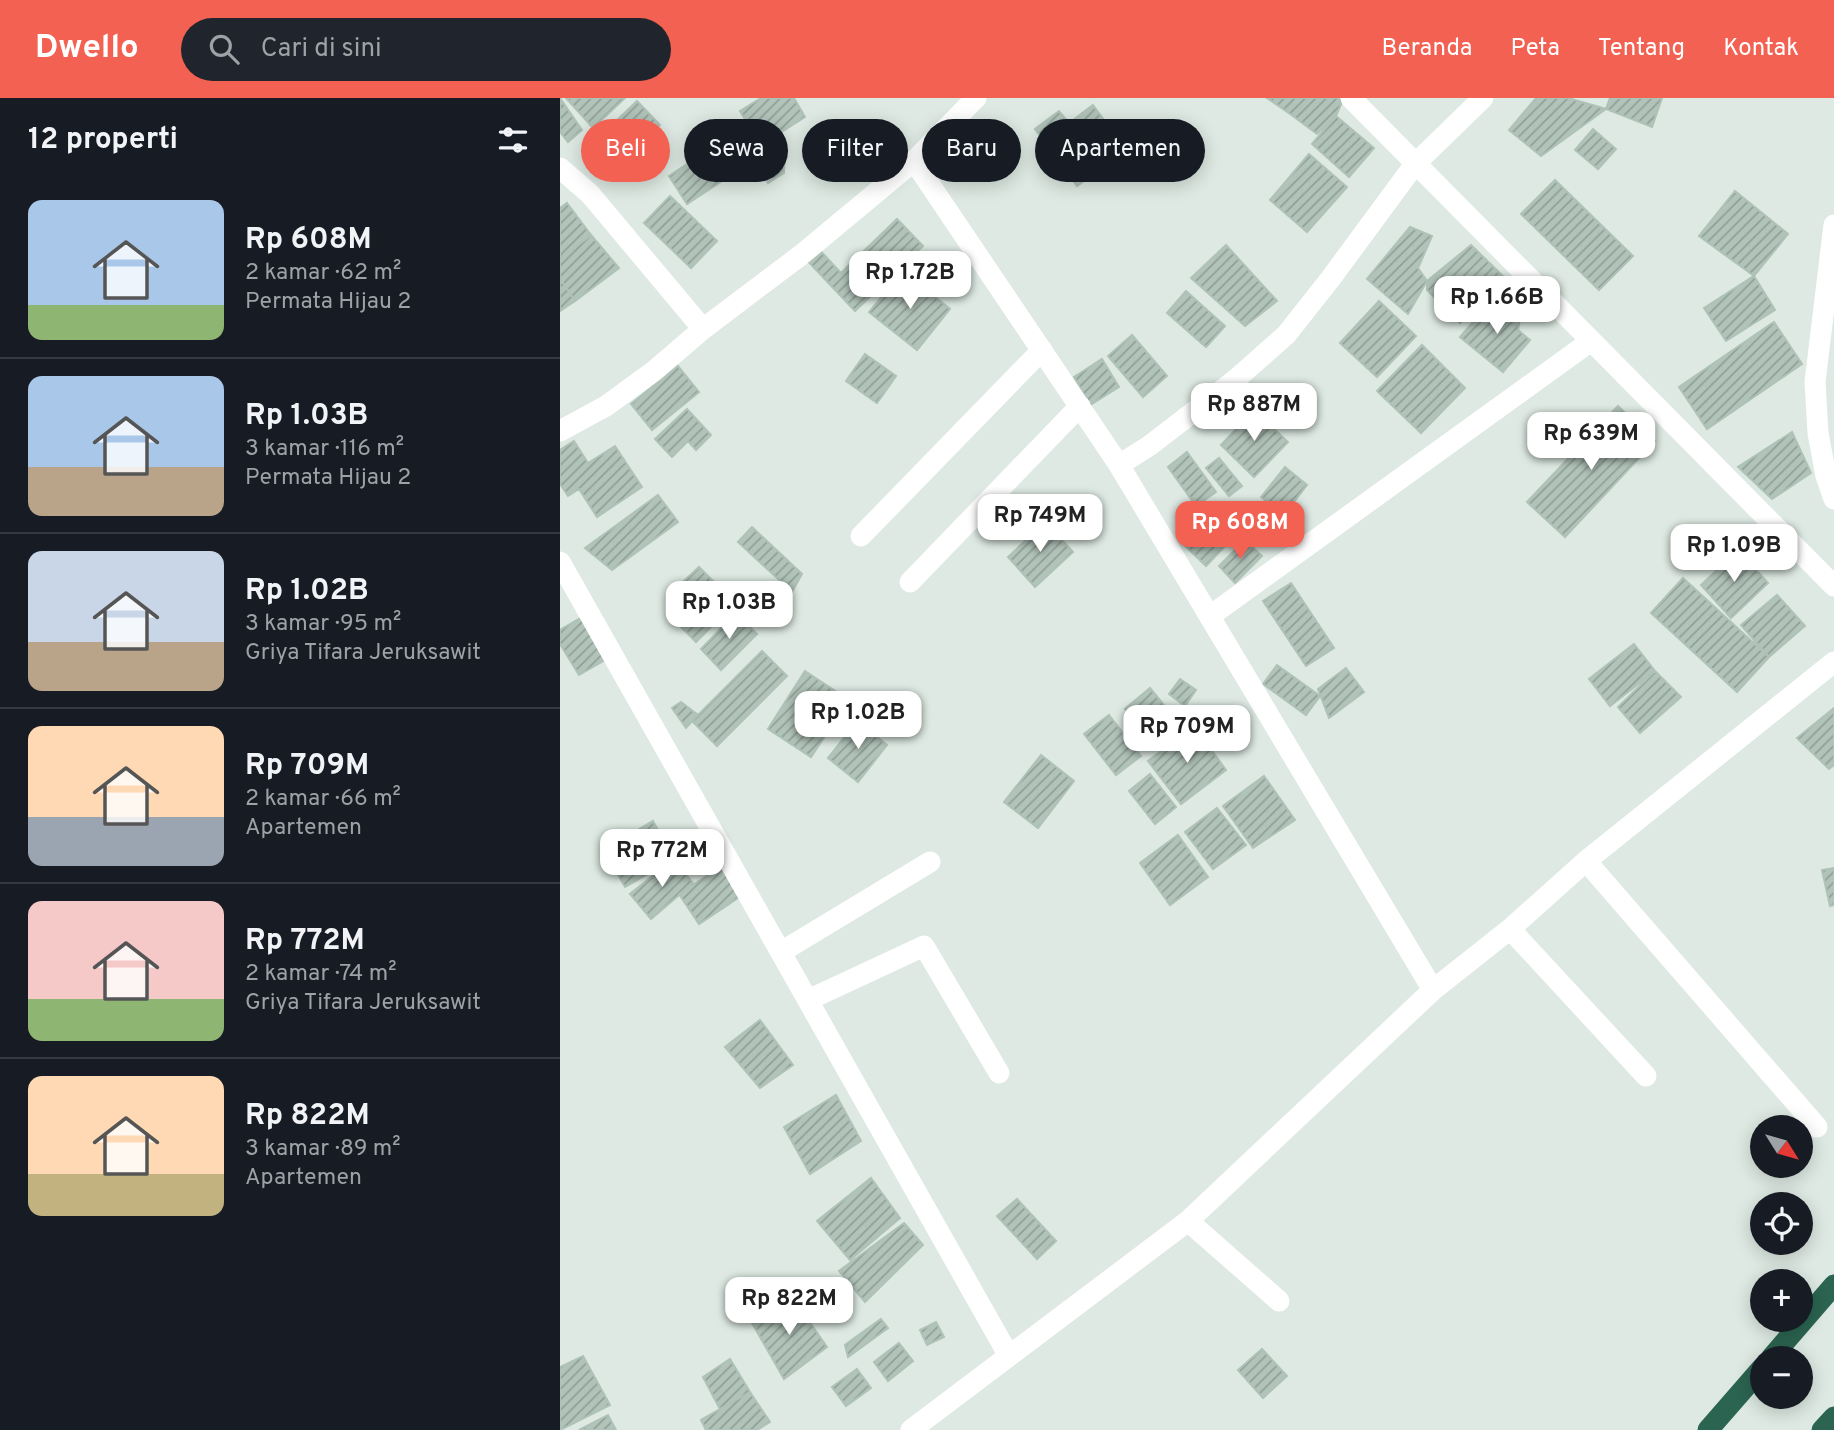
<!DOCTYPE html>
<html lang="id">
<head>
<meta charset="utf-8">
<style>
  :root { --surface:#171b24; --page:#20242c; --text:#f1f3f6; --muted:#9ea1a6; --line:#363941; --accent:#f26152 }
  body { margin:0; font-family:Overpass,sans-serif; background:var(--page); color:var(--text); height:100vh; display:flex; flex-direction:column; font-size:26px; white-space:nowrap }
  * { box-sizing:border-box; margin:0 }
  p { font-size:23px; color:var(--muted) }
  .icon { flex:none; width:38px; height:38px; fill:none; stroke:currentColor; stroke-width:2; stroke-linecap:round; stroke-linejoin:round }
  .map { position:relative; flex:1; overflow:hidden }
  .side { display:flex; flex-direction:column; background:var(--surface); width:560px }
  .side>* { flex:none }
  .banner { position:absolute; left:21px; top:21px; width:665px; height:63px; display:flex; gap:14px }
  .needle { width:46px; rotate:127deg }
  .tools { position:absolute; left:1190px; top:1017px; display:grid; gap:14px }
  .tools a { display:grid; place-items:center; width:63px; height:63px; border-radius:50%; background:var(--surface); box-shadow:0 4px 18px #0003; font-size:35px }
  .price { position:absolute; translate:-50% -60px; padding:0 16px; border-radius:14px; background:#fff; color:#222; font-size:23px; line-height:46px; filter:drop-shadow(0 2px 4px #0008) }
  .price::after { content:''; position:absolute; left:50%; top:42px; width:21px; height:16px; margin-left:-10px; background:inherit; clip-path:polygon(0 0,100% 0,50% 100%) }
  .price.selected { background:var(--accent); color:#fff }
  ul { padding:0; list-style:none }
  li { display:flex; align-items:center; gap:21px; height:175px; padding:0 28px }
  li+li { border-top:2px solid var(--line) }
  li span { display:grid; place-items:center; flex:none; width:196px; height:140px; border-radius:14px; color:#555 }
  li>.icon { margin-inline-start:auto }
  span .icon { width:84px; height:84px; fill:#fffc; stroke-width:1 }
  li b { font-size:30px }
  h2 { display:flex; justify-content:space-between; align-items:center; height:84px; padding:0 28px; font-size:30px }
  .pill { padding:0 24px; border-radius:32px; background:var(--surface); box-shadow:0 4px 18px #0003; font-size:24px; line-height:63px }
  .pill.selected { background:var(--accent); color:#fff }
  header { display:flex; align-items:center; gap:42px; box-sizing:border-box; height:98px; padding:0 35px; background:var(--accent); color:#fff }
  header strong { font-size:33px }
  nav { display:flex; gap:38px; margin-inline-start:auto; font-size:24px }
  .search { width:490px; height:63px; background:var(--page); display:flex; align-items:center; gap:18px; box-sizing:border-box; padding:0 24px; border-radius:38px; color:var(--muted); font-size:26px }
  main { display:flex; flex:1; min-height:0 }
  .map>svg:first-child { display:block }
  .building { fill:url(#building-hatch); stroke:#afc2b8; stroke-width:2 }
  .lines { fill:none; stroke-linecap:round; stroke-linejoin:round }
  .street { stroke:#fff; stroke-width:21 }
  .secondary { stroke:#fff; stroke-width:21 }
  .highway { stroke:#2b6450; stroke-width:21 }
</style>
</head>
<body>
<header>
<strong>Dwello</strong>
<div class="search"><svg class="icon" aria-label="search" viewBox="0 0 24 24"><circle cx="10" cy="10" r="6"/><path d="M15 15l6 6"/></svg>Cari di sini</div>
<nav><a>Beranda</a><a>Peta</a><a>Tentang</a><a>Kontak</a></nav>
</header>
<main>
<section class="side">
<h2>12 properti<svg class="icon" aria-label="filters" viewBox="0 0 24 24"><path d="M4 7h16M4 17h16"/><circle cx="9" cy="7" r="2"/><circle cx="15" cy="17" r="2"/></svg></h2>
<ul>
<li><span style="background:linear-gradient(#a9c7e8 75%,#8fb573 0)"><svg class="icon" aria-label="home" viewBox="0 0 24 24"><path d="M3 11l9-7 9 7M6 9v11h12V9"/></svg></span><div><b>Rp 608M</b><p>2 kamar · 62 m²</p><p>Permata Hijau 2</p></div></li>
<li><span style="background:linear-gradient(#a9c7e8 65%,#b9a48a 0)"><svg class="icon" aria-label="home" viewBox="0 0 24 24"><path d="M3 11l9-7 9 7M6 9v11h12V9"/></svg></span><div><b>Rp 1.03B</b><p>3 kamar · 116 m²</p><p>Permata Hijau 2</p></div></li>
<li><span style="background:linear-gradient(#c9d6e8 65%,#b9a48a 0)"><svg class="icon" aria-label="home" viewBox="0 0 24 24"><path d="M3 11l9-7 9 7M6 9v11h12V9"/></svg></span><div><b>Rp 1.02B</b><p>3 kamar · 95 m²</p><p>Griya Tifara Jeruksawit</p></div></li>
<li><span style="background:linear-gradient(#ffd9b3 65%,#9aa5b1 0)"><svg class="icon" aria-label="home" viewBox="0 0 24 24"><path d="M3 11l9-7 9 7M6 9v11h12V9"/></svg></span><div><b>Rp 709M</b><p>2 kamar · 66 m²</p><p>Apartemen</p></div></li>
<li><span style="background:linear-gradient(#f6c9c9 70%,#8fb573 0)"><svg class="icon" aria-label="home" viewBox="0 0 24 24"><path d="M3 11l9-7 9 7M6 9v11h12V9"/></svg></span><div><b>Rp 772M</b><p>2 kamar · 74 m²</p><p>Griya Tifara Jeruksawit</p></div></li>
<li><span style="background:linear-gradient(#ffd9b3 70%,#c2b280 0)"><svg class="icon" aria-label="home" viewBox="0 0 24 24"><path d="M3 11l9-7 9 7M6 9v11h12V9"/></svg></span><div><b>Rp 822M</b><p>3 kamar · 89 m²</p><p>Apartemen</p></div></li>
</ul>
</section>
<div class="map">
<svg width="1274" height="1332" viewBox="0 0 1274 1332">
  <defs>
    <pattern id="building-hatch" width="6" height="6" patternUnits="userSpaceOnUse" patternTransform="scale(1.75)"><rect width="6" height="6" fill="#b2c4ba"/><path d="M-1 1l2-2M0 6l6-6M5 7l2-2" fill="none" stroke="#90a098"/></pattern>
  </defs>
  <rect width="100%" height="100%" fill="#dde9e2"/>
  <!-- building -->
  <path class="building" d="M0,0L22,32L8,44L0,34Z
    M6,0H65L33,30Z
    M201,0H234L245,19L201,47L180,13Z
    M707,0H749L733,18Z
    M749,0H778L782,4L776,18L757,36L733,18Z
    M976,0H1008L1046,11L981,58L949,32Z
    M1050,0H1102L1092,29L1046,11Z
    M77,3L100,27L50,75L27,51Z
    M533,7L566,52L517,88L475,31L499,13L509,25Z
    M776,18L814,50L789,79L752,46Z
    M1033,31L1056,51L1038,71L1015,52Z
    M150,51L168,79L127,106L109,78Z
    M225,55L224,75L208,85L199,70Z
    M749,56L787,89L747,134L710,102Z
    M995,82L1073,158L1039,192L961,116Z
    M1175,93L1228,136L1194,178L1139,138Z
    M110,98L157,143L131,170L84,125Z
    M7,105L31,137L0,161V110Z
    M337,121L363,148L295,213L242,157L254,146L281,175Z
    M850,129L872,138L858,170L867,183L848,216L807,181Z
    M31,137L59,170L15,203L0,180V161Z
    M666,147L717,203L685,228L631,180Z
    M911,147L944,179L900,225L867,192V183Z
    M343,173L390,211L357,252L309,214Z
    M1194,178L1215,212L1166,243L1144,210Z
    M0,180L15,203L0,213Z
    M626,193L665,228L646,249L607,215Z
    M819,203L856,238L817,279L780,245Z
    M945,203L961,216L958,232L970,242L943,274L900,239L923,212L931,220Z
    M1214,224L1242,266L1147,331L1119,289Z
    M572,237L607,278L583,299L548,258Z
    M862,247L905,290L861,335L817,293Z
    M305,256L336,278L317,305L286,283Z
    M542,261L559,289L530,307L514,279Z
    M113,262L139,294L92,332L71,306L98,284L96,275Z
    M1058,308L1095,343L1005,439L967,404Z
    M127,311L151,337L136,352L128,343L112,359L95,341Z
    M694,312L728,344L694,379L661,347Z
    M1232,334L1251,375L1212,401L1178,369Z
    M14,343L28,365L55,348L82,389L37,419L19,391L8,398L0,386V352Z
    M627,354L656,394L636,408L608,369Z
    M659,360L682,388L669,398L646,370Z
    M725,369L747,387L724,417L701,399Z
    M98,397L118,424L52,472L25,450Z
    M656,404L682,430L646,468L619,442Z
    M485,424L513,454L475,489L448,459Z
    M192,429L242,476L232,494L178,444Z
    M685,442L702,458L675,485L659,468Z
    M1178,452L1208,485L1171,520L1141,487Z
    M139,469L153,483L125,511L110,496Z
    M1123,480L1209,559L1177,594L1091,515Z
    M153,483L173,507L136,544L112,520L125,511Z
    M731,485L774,550L746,568L703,503Z
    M1217,497L1245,528L1209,559L1181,527Z
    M176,515L197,536L161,572L141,551Z
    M22,519L47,561L19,577L0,546V532Z
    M1074,546L1095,573L1050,608L1029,581Z
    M202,553L227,578L157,648L132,623Z
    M717,567L760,598L746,617L703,586Z
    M786,570L804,594L769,620L758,591Z
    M245,573L289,602L251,659L208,631Z
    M1095,573L1121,599L1080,635L1058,609Z
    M620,581L636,592L625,608L609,596Z
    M590,590L609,613L584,634L565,611Z
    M121,604L138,617L126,630L112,610Z
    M1274,610V667L1269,671L1237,640Z
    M549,617L581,658L556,677L524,636Z
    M297,623L327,647L298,684L268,660Z
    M634,628L666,672L621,706L588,663Z
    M481,657L514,683L478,730L444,704Z
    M590,676L616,709L595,726L569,693Z
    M704,678L735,722L693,750L663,708Z
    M657,710L686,747L653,771L625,734Z
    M93,723L114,761L65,789L44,752Z
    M618,737L648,779L610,807L580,765Z
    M114,761L133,785L91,821L70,796Z
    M162,768L181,798L139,826L119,796Z
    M1274,770V807L1270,808L1262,772Z
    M200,922L233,967L200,990L165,949Z
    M276,997L301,1043L250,1076L224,1029Z
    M311,1080L340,1120L290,1162L257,1123Z
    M457,1101L496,1143L477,1161L437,1118Z
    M344,1125L363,1147L305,1204L279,1173Z
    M233,1200L267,1249L224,1281L192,1225Z
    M321,1221L328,1230L288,1259L285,1247Z
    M376,1224L384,1239L367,1247L360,1232Z
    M339,1245L353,1263L328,1283L314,1264Z
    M702,1251L727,1278L703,1300L678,1272Z
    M23,1258L50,1307L0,1332V1269Z
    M170,1261L190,1294L160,1311L143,1279Z
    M297,1271L311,1290L286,1308L272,1289Z
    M190,1294L210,1324L197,1332H146L141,1322Z
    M48,1317L56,1332H19Z"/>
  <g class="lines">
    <!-- street -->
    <path class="street" d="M791,0L1274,488
      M354,63L559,367L873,892
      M0,70L30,96L143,231
      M0,333L46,308L94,273L143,231L241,157L354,63L416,0
      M559,367L589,348L675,282L726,237L771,180L855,66L923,0
      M301,438L482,252
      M0,464L449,1258
      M350,484L520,308
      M650,518L1031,243
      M1026,763L1257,1029
      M950,831L1086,978
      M221,854L370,764
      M248,902L364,848L439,975
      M628,1123L719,1203
      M351,1332L628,1123L873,892L950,831L1026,763L1274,564"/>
    <!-- secondary -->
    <path class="secondary" d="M1274,127L1255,284L1258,335L1266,378L1274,401"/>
    <!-- highway -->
    <path class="highway" d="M1211,1260L1274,1187
      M1148,1332L1202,1270
      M1262,1332L1274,1319"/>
  </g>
</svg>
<div class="tools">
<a><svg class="needle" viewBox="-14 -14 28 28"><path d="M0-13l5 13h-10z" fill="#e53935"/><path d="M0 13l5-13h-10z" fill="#9ea1a6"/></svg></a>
<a><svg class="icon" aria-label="locate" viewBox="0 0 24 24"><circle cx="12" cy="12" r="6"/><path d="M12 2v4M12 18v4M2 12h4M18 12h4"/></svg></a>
<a>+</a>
<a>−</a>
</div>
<b class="price" style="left:350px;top:213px">Rp 1.72B</b>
<b class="price" style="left:937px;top:238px">Rp 1.66B</b>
<b class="price" style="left:694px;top:345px">Rp 887M</b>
<b class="price" style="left:1031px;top:374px">Rp 639M</b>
<b class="price" style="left:480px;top:456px">Rp 749M</b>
<b class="price selected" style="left:680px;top:463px">Rp 608M</b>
<b class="price" style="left:1174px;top:486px">Rp 1.09B</b>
<b class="price" style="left:169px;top:543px">Rp 1.03B</b>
<b class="price" style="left:298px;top:653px">Rp 1.02B</b>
<b class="price" style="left:627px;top:667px">Rp 709M</b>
<b class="price" style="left:102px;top:791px">Rp 772M</b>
<b class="price" style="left:229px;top:1239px">Rp 822M</b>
<div class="banner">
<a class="pill selected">Beli</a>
<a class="pill">Sewa</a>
<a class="pill">Filter</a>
<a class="pill">Baru</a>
<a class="pill">Apartemen</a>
</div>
</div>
</main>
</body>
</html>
